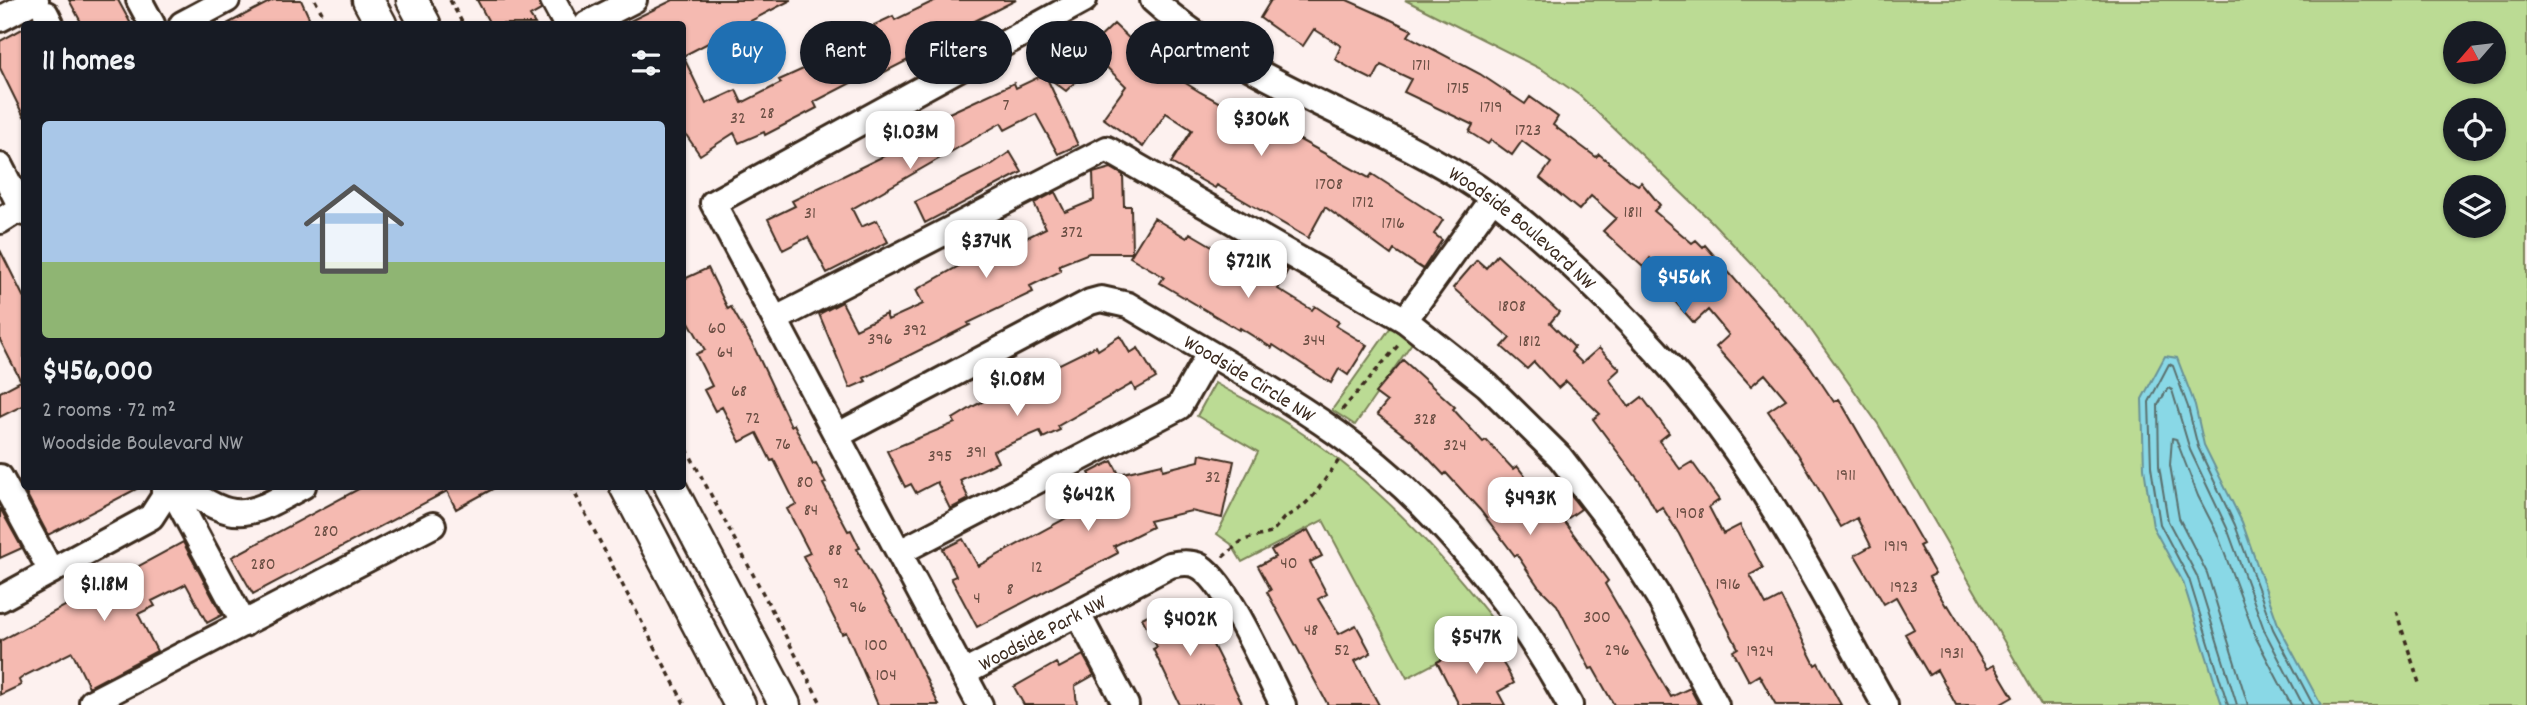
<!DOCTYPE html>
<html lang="en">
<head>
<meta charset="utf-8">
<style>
  :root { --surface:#171b24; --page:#242831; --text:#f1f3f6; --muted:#9ea1a6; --line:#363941; --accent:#1f6fb2 }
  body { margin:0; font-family:Dekko,sans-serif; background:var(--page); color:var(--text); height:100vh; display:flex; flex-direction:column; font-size:26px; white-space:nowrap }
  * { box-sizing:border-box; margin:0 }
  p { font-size:23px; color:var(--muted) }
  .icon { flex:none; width:38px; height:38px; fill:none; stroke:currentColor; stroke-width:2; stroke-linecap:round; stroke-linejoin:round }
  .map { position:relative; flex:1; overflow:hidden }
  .side { position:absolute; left:21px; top:21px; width:665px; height:469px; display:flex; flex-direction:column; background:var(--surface); border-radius:7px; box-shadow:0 2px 5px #0004 }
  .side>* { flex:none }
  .hud { position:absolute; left:707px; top:21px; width:665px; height:63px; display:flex; gap:14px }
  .needle { width:46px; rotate:242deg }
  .tools { position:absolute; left:2443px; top:21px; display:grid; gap:14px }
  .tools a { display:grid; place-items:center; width:63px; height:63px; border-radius:50%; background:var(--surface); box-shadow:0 2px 5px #0004; font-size:35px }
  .price { position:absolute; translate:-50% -60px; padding:0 16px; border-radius:14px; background:#fff; color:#222; font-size:23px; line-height:46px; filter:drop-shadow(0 2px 4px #0008) }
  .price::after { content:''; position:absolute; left:50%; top:42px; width:21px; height:16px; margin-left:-10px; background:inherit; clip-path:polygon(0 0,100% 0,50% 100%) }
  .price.on { background:var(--accent); color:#fff }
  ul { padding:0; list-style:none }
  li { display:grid; align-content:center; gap:14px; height:371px; padding:0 21px }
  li+li { border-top:2px solid var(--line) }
  li span { display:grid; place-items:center; height:217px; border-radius:7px; color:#555 }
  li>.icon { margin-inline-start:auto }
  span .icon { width:126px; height:126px; fill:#fffc; stroke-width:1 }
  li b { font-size:30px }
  h2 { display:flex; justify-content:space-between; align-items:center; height:84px; padding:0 21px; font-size:30px }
  .chip { padding:0 24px; border-radius:32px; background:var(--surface); box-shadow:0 2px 5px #0004; font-size:24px; line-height:63px }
  .chip.on { background:var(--accent); color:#fff }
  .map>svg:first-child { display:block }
  .green { fill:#bbdb94; stroke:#7b8259; stroke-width:2; fill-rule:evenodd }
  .water { fill:#89d8e6; stroke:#6a9296; stroke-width:2 }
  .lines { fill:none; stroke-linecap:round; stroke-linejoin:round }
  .shore { stroke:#5a706e; stroke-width:2 }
  .building { fill:#f5bab1; stroke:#3b2a1e; stroke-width:2 }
  .minor-casing { stroke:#3b2a1e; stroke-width:30 }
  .major-casing { stroke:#3b2a1e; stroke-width:35 }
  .path { stroke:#3b2a1e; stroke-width:3.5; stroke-dasharray:5 5; stroke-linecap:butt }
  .minor { stroke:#fff; stroke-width:24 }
  .major { stroke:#fff; stroke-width:30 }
  .labels { text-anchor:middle; stroke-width:6; stroke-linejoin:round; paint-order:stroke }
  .number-label { font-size:18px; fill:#6a4e43 }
  .street-label { font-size:21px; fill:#3b2a1e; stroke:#fff }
</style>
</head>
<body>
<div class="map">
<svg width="2527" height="705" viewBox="0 0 2527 705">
  <rect width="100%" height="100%" fill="#fdf1ef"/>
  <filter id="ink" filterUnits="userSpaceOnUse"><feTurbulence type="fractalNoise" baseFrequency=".0143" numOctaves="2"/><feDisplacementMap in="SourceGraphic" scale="14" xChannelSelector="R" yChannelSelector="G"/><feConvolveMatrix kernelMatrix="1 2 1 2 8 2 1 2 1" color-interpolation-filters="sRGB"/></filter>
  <g filter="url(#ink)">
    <!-- green -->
    <path class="green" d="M1405,0H2527V705H2041L1878,424L1801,316L1711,221L1579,95L1543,70ZM2455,33H2494V72H2455ZM2455,110H2494V149H2455ZM2455,187H2494V226H2455Z
      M1393,324L1414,340L1355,425L1332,410Z
      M1215,383C1241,398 1269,411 1294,428C1376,481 1441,553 1500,629L1407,678L1323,520L1242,562L1231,544L1217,534L1258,452L1197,416Z"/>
    <!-- water -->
    <path class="water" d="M2165,356L2177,358L2195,405L2204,445L2242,522L2279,627L2321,705H2222L2183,582L2153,527L2144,468L2142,399Z"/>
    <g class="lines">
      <!-- shore -->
      <path class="shore" d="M2228,705L2189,579L2160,524L2151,467L2149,402L2169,364L2173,366L2188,407L2198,447L2235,525L2273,629L2313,705
        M2237,705L2197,576L2168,521L2159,466L2158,405L2168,388L2172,390L2190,450L2227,528L2265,632L2303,705
        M2248,705L2207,573L2179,518L2170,465L2172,438L2176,439L2198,496L2217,533L2256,638L2291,705"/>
    </g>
    <!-- building -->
    <path class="building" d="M69,0H118L131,24H82Z
      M273,0H301L312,24H227Z
      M477,0H538L541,10L530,16L535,24H490Z
      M673,0H791L683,56L706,104L736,90L742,103L781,83L779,80L852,47L851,45L877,32L874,25L893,16L895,20L936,0H1016L910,54L912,58L869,80L866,75L814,102L817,108L765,135L764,132L739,143L734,133L700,155L682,129V24H624Z
      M1271,0H1347L1383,16L1412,30L1408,36L1480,74L1525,104L1530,97L1558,117L1553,125L1596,157L1599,154L1630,180L1638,185L1641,182L1660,205L1654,211L1692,243L1696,240L1703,247L1705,245L1810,366L1834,402L1839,399L1923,544L1919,546L1935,574L1929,577L1946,606L1948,605L1987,669L1994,665L2013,697L1999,705H1956L1937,670L1929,675L1905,634L1914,629L1896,597L1884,604L1855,555L1871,546L1857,518L1841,527L1798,454L1768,411L1786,399L1765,374L1751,386L1716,347L1729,335L1708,310L1694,323L1664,289L1672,282L1650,258L1643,267L1603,231L1616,218L1591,196L1579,210L1563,197L1540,178L1551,163L1522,141L1512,155L1491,140L1488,144L1469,132L1473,125L1404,92L1411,79L1381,65L1373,80L1355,71L1335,59L1341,46L1314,29L1303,46L1284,35L1260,18Z
      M1114,24L1153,61L1155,59L1171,74L1200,92L1271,131L1273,127L1291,135L1369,178L1372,174L1443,220L1434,234L1442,240L1423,269L1394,250L1391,255L1325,207L1308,238L1217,185L1215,188L1171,163L1192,130L1166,113L1143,147L1103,118L1126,86L1088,49Z
      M24,28V117L0,68V41Z
      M1071,52L1088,70L1066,91L1046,76Z
      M1045,74L1078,145L1058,154L1036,114L1005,130L1001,123L852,209L861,227L877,220L888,242L827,273L808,237L783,250L768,219L795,206L792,201L892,152L891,150L932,130L929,125L947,114L1014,83L1016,88Z
      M1010,152L1022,172L925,223L915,202L991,165Z
      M1111,168L1123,175L1124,206H1131L1132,253H1089L1059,265L1061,271L1030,286L1033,292L968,323L970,325L864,378L866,381L850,388L819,314L842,302L856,329L886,314L888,320L923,304L916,290L989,249L979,231L997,222L1010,246L1046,228L1034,203L1055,192L1065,212L1094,200L1093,173Z
      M1154,218L1187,238L1190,233L1258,273L1266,257L1288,270L1278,289L1312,310L1315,306L1339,322L1336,326L1367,345L1348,375L1339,369L1331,383L1273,345L1272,348L1240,328L1239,330L1160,283L1164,277L1130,257Z
      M0,250L24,298V405L0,417V392L21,381L0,340Z
      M1497,255L1559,312L1550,323L1574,347L1571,352L1582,363L1599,348L1620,369L1609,379L1629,407L1642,397L1669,433L1659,441L1680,469L1692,462L1719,500L1709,507L1723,534L1740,525L1763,568L1750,575L1766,605L1781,597L1815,665L1818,663L1841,705H1776L1759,675L1749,681L1733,651L1738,648L1679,534L1662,507L1656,511L1640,482L1593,419L1600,414L1566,381L1558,388L1534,362L1527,369L1502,347L1510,338L1453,288L1477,260L1486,268Z
      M708,268L728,309L731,307L753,345L791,426L794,424L813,464L816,463L826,483L823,484L848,531L851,530L860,548L857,549L899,624L939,705H878L846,632L842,634L803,556L810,553L787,509L796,504L774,460L771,461L757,433L740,442L722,407L715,411L704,390L712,386L696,354L705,350L682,310V280Z
      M1120,336L1130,353L1138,348L1156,378L1135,390L1132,384L1058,426L1060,430L1043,438L1040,431L993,451L998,462L960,480L969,499L950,509L937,482L916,493L911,484L905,487L887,451L955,423L953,419L976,405L1096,346L1098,350Z
      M1403,360L1455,407L1453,409L1483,442L1486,440L1513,469L1517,466L1548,506L1568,492L1581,509L1564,521L1608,581L1605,584L1671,697L1690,688L1699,705H1614L1593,668L1590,669L1557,605L1538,586L1517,555L1515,556L1480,510L1446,473L1444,475L1412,441L1377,414L1387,402L1375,393Z
      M1200,454L1234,461L1222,518L1191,511L1149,521L1152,527L1114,546L1118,553L977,627L951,578L956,576L943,549L963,539L978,566L1103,498L1089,473L1112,461L1119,474L1162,464L1163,470L1199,461Z
      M34,486H142L48,535L25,491Z
      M364,486H498L456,509L447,491L253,594L232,557Z
      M0,508L22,548L0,558Z
      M1308,530L1322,556L1310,562L1327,594L1318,599L1339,634L1356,625L1371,653L1355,661L1379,705H1328L1267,592L1271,590L1258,566L1275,557L1271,550Z
      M183,542L222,615L207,623L186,584L152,601L155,606L138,614L157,651L89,687L72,652L24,676L19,680L21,685L0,695V641Z
      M1173,602L1177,610L1192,603L1243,705H1180L1153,649L1157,647L1142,618Z
      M1470,645L1474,654L1491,645L1506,668L1514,683L1498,692L1505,705H1459L1437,662Z
      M1083,655L1094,675L1075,686L1077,705H1024L1014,687L1056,663L1059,668Z"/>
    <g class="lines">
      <defs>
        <g id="minor">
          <path d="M139,0L152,24"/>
          <path d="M553,0L566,24"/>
          <path id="s1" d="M1153,0C1247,85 1373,118 1477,187C1515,213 1549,244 1582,275C1646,336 1705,402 1753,476C1801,550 1842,628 1885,705"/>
          <path d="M46,14L51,24"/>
          <path d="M0,19L36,0"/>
          <path d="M182,24L227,0"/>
          <path d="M587,24L634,0"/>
          <path d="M0,166L24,213"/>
          <path d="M0,221L24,206"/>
          <path d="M776,319L1107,149L1405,320L1487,385L1560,457L1614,527L1658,596L1716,705"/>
          <path d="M1405,320L1492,199"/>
          <path id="s2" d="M838,435L1090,302L1101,299L1128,305C1198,347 1270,386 1337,433C1433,501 1513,601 1570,705"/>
          <path d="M0,477L51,571"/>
          <path d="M170,486L244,624"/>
          <path d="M181,486C239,525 246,517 303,486"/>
          <path d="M900,552L1179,407L1209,354"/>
          <path d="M0,599L151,517L164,497V486"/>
          <path d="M1078,614L1126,705"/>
          <path id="s3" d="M964,673L1170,565C1179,563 1189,562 1197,565C1226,578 1267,674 1283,705"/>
          <path d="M94,705L92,702L433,525"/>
          <path d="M980,705L713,203L1084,0"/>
        </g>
        <path id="major" d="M368,0L381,24
          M412,0L425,24
          M625,486L740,705
          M670,486L785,705"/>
      </defs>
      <!-- minor casing -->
      <use href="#minor" class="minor-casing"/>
      <!-- major casing -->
      <use href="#major" class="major-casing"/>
      <!-- path -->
      <path class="path" d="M315,0L328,24
        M450,0L463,24
        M1342,410L1401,342
        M682,440L822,705
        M571,486L685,705
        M1223,557L1243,540L1271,533L1284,518L1302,507L1314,495L1339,460
        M2396,611L2419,683"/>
      <!-- minor -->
      <use href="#minor" class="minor"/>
      <!-- major -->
      <use href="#major" class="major"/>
    </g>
  </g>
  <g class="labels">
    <!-- number labels -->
    <g class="number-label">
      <text x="1421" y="70">1711</text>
      <text x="1458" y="93">1715</text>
      <text x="1006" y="110">7</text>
      <text x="1491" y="112">1719</text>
      <text x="767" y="118">28</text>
      <text x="738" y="123">32</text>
      <text x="1528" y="135">1723</text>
      <text x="1329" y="189">1708</text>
      <text x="1363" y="207">1712</text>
      <text x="1633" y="217">1811</text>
      <text x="810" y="218">31</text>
      <text x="1393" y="228">1716</text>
      <text x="1072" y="237">372</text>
      <text x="1512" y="311">1808</text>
      <text x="717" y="333">60</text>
      <text x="915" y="335">392</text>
      <text x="880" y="344">396</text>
      <text x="1314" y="345">344</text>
      <text x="1530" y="346">1812</text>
      <text x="725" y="357">64</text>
      <text x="739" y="396">68</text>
      <text x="753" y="423">72</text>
      <text x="1425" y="424">328</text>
      <text x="783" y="449">76</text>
      <text x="1455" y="450">324</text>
      <text x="976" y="457">391</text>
      <text x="940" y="461">395</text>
      <text x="1846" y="480">1911</text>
      <text x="1213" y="482">32</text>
      <text x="805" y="487">80</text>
      <text x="811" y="515">84</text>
      <text x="1690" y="518">1908</text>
      <text x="326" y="536">280</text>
      <text x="1896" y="551">1919</text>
      <text x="835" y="555">88</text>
      <text x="1289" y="568">40</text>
      <text x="263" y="569">280</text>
      <text x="1037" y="572">12</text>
      <text x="841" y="588">92</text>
      <text x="1728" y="589">1916</text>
      <text x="1904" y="592">1923</text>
      <text x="1010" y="594">8</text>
      <text x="977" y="603">4</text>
      <text x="858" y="612">96</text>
      <text x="1597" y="622">300</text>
      <text x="1311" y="635">48</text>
      <text x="876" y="650">100</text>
      <text x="1342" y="655">52</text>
      <text x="1617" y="655">296</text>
      <text x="1760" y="656">1924</text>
      <text x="1952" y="658">1931</text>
      <text x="886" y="680">104</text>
    </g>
    <!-- street labels -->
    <g class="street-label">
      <text dy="7" stroke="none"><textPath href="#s1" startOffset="436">Woodside Boulevard NW</textPath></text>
      <text dy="7" stroke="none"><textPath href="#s2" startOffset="466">Woodside Circle NW</textPath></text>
      <text dy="7" stroke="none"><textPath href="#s3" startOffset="88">Woodside Park NW</textPath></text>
    </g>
  </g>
</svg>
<div class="tools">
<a><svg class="needle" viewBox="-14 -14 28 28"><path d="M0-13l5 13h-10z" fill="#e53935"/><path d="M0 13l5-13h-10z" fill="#9ea1a6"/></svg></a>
<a><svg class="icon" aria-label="locate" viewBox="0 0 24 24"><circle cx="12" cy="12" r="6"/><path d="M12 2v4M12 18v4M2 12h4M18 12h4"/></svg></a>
<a><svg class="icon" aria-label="layers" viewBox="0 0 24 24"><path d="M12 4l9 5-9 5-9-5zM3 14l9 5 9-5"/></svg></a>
</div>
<b class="price" style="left:1261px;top:158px">$306K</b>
<b class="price" style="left:910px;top:171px">$1.03M</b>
<b class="price" style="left:986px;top:280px">$374K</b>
<b class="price" style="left:1248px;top:300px">$721K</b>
<b class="price on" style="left:1684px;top:316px">$456K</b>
<b class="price" style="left:1017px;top:418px">$1.08M</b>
<b class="price" style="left:1088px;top:533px">$642K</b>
<b class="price" style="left:1530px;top:537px">$493K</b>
<b class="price" style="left:104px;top:623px">$1.18M</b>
<b class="price" style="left:1190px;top:658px">$402K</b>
<b class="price" style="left:1476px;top:676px">$547K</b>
<div class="hud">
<a class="chip on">Buy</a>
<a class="chip">Rent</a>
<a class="chip">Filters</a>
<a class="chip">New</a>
<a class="chip">Apartment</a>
</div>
<section class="side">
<h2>11 homes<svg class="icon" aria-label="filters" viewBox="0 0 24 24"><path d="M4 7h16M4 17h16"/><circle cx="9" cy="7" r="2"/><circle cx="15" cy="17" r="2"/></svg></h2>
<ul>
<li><span style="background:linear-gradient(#a9c7e8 65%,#8fb573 0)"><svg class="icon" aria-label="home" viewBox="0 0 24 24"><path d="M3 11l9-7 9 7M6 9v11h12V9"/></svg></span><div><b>$456,000</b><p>2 rooms · 72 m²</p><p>Woodside Boulevard NW</p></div></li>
</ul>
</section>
</div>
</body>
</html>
